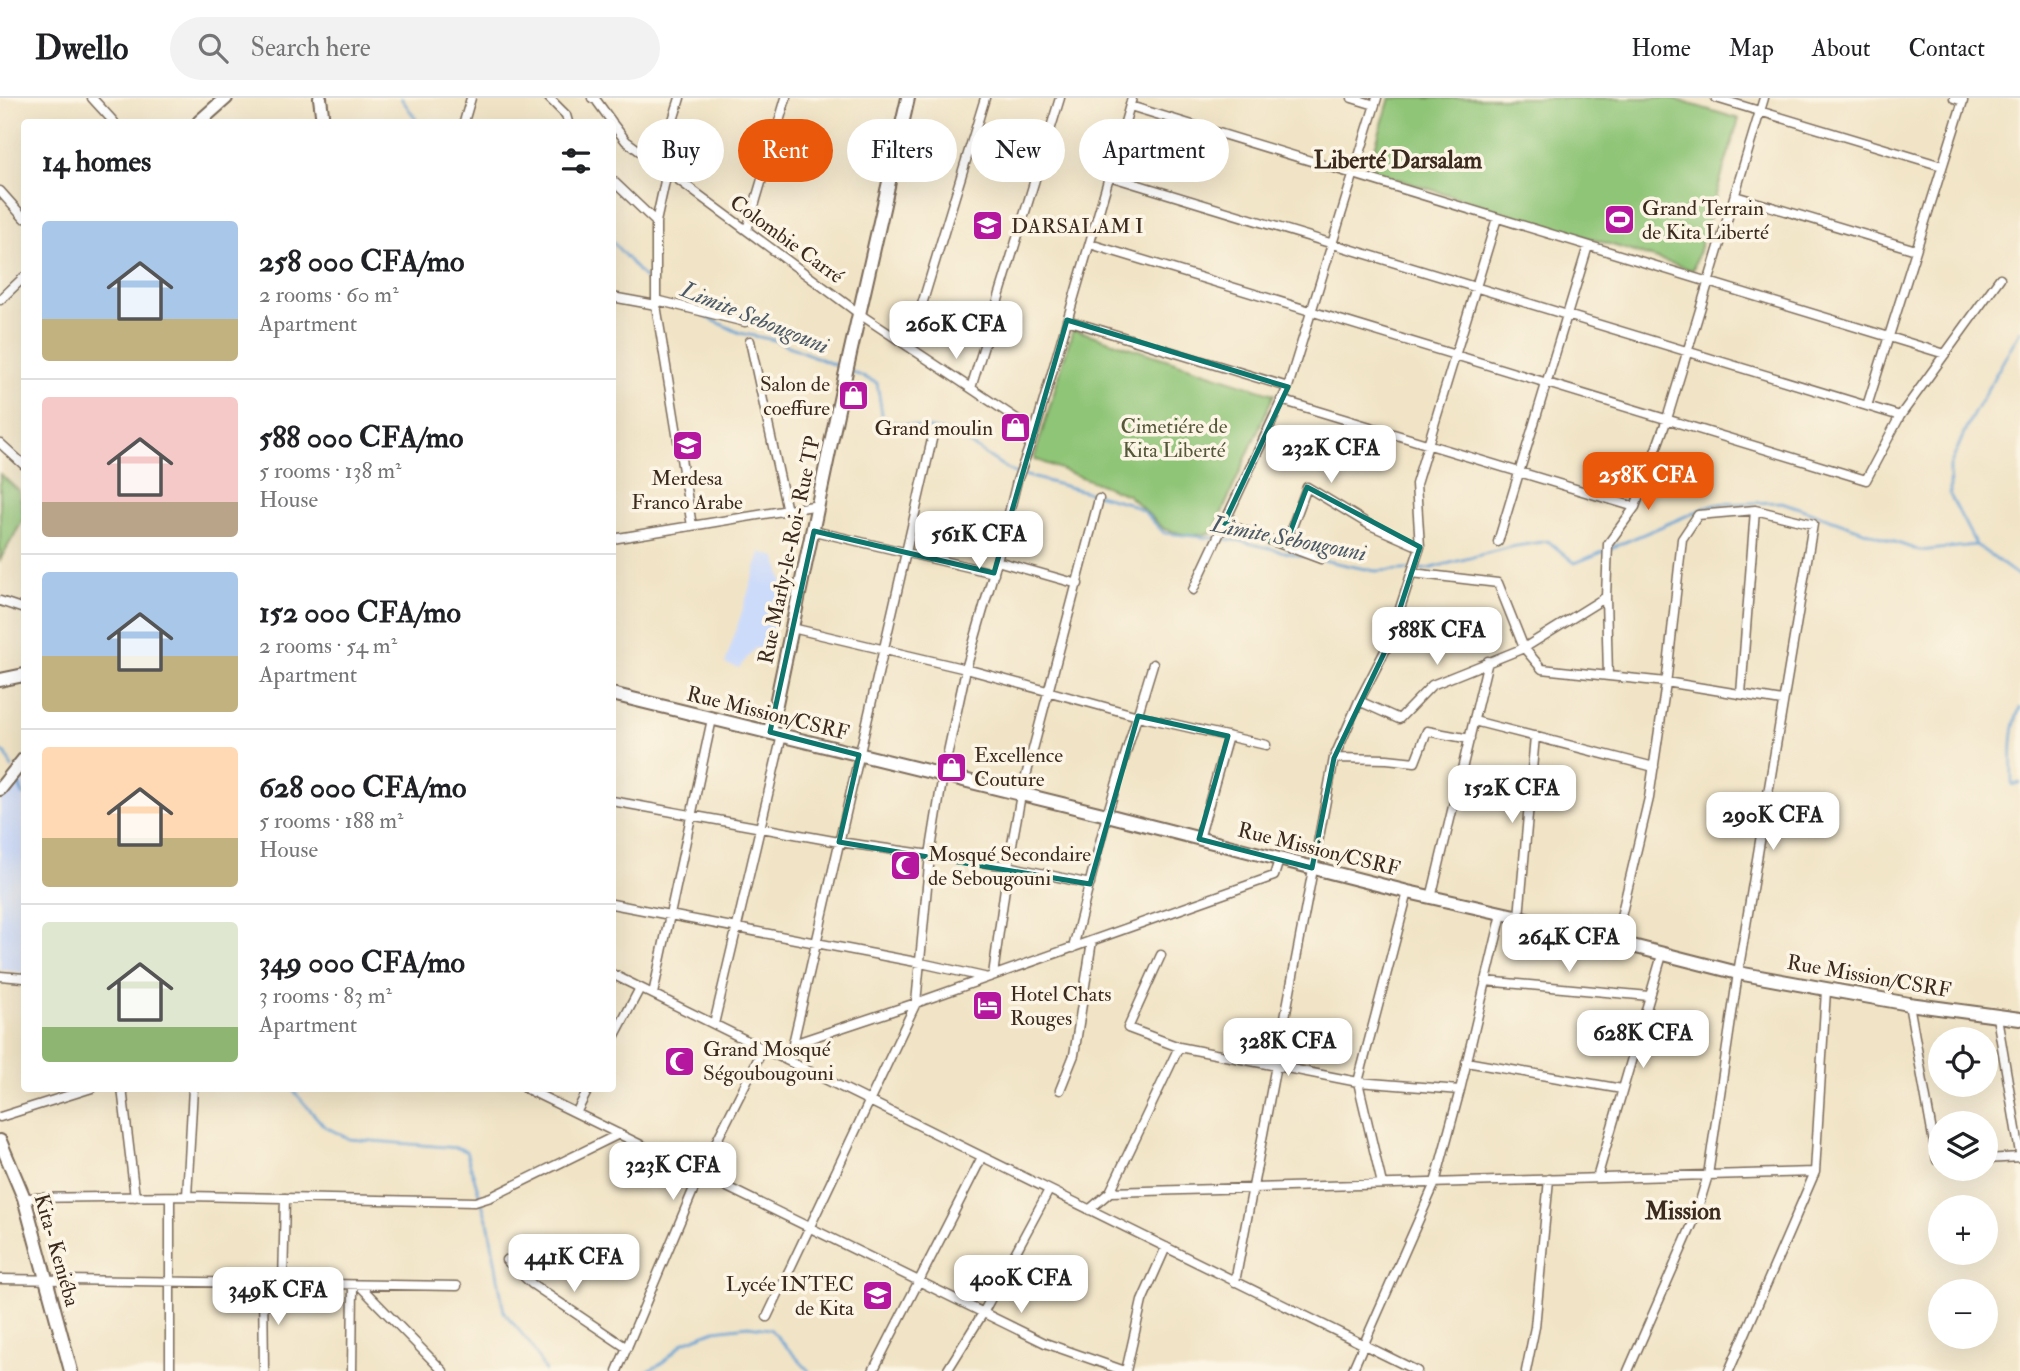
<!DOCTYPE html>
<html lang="en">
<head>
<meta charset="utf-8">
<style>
  :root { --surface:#fff; --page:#f2f2f2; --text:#202124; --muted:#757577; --line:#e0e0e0; --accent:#ea580c }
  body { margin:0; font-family:"IM FELL Double Pica",serif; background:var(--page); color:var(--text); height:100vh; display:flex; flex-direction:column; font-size:26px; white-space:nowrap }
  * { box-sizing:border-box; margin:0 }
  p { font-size:23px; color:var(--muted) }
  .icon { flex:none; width:38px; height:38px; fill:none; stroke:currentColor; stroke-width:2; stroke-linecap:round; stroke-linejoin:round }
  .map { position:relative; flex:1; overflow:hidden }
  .details { position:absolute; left:21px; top:21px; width:595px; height:973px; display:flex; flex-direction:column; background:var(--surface); border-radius:7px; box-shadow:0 7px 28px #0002 }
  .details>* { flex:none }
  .hud { position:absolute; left:637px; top:21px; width:665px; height:63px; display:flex; gap:14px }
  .tools { position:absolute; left:1928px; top:929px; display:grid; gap:14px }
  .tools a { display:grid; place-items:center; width:70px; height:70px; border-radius:50%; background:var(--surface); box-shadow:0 7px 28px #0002; font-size:35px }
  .price { position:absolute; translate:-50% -60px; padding:0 16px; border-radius:14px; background:#fff; color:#222; font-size:23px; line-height:46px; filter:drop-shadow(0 2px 4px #0008) }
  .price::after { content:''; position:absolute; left:50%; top:42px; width:21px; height:16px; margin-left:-10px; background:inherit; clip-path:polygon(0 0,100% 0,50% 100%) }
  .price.active { background:var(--accent); color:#fff }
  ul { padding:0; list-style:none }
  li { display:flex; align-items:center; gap:21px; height:175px; padding:0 21px }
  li+li { border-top:2px solid var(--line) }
  li span { display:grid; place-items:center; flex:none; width:196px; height:140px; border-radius:7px; color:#555 }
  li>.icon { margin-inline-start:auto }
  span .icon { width:84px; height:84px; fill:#fffc; stroke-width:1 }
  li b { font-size:30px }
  h2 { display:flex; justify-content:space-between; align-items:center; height:84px; padding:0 21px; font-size:30px }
  .pill { padding:0 24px; border-radius:32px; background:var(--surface); box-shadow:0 7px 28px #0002; font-size:24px; line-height:63px }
  .pill.active { background:var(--accent); color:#fff }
  header { display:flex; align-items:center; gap:42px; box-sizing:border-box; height:98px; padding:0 35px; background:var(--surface); border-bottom:2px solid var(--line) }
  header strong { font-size:33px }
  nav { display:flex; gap:38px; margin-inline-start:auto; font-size:24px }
  .search { width:490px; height:63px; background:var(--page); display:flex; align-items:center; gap:18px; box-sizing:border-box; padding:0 24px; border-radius:38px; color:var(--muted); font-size:26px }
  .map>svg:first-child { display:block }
  .built { fill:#cddbfa }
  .green { fill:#8fc577; stroke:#65784a; stroke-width:2 }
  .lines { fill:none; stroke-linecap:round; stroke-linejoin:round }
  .stream { stroke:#63a0d4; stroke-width:2.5 }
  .street-casing { stroke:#7b6b59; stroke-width:11 }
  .secondary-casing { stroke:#7b6b59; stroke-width:16 }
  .primary-casing { stroke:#7b6b59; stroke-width:16 }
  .street { stroke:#fff; stroke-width:8 }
  .secondary { stroke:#fff; stroke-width:12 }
  .primary { stroke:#fff; stroke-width:12 }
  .marked { fill:none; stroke:#0f766e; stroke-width:5; stroke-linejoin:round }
  .labels { text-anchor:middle; stroke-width:7; stroke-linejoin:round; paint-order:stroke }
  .poi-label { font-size:21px; fill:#3b2a1e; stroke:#fcf5e5; text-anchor:start }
  .street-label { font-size:21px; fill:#3b2a1e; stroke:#fcf5e5 }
  .park-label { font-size:21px; fill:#545839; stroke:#fcf5e5 }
  .water-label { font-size:23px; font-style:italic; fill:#4b5967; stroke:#fcf5e5 }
  .quarter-label { font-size:24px; font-weight:bold; fill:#3b2a1e; stroke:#fcf5e5 }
</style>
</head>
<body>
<header>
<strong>Dwello</strong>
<div class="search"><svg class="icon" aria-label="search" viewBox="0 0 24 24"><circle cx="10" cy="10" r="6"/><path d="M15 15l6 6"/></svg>Search here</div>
<nav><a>Home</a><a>Map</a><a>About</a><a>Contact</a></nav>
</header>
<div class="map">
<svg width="2020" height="1273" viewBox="0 0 2020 1273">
  <rect width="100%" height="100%" fill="#fcf5e5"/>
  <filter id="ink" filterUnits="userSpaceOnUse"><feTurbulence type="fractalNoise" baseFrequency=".0143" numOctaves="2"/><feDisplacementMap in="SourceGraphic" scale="14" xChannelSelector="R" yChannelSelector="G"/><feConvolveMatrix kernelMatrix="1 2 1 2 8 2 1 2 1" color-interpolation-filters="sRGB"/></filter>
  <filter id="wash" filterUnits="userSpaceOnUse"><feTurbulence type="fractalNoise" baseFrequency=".00686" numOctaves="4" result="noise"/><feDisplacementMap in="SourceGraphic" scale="28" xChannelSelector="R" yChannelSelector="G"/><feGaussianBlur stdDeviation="1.57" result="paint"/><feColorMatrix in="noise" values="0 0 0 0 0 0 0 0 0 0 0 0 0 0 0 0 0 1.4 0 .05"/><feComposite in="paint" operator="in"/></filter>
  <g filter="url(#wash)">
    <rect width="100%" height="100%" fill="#f1e4c6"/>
    <!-- built -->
    <path class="built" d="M761,454L776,459L785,492L776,516L769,553L755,550L739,570L725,566Z
      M24,670V875L0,871V699Z"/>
    <!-- green -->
    <path class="green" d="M1390,0H1670L1739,21L1693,172L1368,72Z
      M1073,231L1274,296L1213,435L1190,438L1164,431L1128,397L1034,361Z
      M0,376L19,393L24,420L0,462Z"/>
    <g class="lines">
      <!-- stream -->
      <path class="stream" d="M401,0L418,24
        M612,143L654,191
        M702,217L740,235L774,242L842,270
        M852,274L877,285L883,322L953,335L1012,374L1128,405L1144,414L1164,435L1240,443L1305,459
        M1976,447L1950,397V368L1969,324L2020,233
        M1611,450L1714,406L1782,404L1920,453L1976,447L2020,479
        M1322,462L1375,473L1428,471L1510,449L1548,443L1575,465L1605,453
        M2020,610C2009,633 2012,662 2012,687L2020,685
        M0,653L6,656L12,670
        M16,679L24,698
        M291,990L324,1028L349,1041L458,1050L466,1053L489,1128L504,1214L531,1247L545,1273
        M647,1273L661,1266L684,1244L715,1232L748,1228L770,1231L809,1273"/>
    </g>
  </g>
  <g filter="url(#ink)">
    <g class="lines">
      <defs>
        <path id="street" d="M92,0L114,24
          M549,0L566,17L568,24
          M592,0L596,2L612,24
          M1352,0L1375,7
          M1716,0L1942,68
          M1130,8L1945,256
          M464,24L471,0
          M612,25L626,43L861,217L1035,333
          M659,67L680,0
          M667,74L656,124V207L692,428
          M1109,78L1900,318
          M612,82L656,124
          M0,93L24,120
          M1735,98L1916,152
          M747,132L786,0
          M1090,146L1866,382L1900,318L2000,180
          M612,199L656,207
          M0,202L24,179
          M656,202L745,224
          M1067,222L1288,289
          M750,243L787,413
          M909,249L985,0
          M971,290L1060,0
          M1281,302L1635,409
          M1867,308L1963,3L1954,0
          M0,345L24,367
          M1224,425L1321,461
          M814,433L994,475
          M612,441L819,407
          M1498,444L1588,148
          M1285,448L1307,389L1370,427L1420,449
          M997,463L1078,486
          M1412,475L1498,485L1524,550L1542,571L1666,584L1782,603
          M1193,492L1288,289L1377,0
          M0,503L24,511
          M792,530L966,571L1138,618L1266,647
          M1608,578L1606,499L1608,446L1635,409L1667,321L1764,0
          M1741,596L1755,412
          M1359,603L1399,621L1432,587L1524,550L1606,499
          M1474,623L1654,669
          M1334,660L1387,661L1415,664L1427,633L1470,641
          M612,703L839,744L1008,768L1090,786
          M1199,741L1228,638
          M1431,800L1488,563
          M612,806L921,865L984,879
          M1519,819L1535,638
          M1615,844L1649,700L1667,578L1682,441L1698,417L1755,412L1813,426L1738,875L1708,1077L1695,1120L1628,1273
          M1073,850L1107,717L1153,566
          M1161,857L1128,930L1179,949L1358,984L1460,992
          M612,876L1417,1273
          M993,877L1008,768L1021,697L1099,401
          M0,878L24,880
          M1485,883L1649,898
          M653,896L712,621
          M1909,906L1937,1062H1941
          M1997,919L2020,1055
          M714,926L782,637
          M612,943L640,890
          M793,946L916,905L1274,778L1279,762
          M789,963L933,337
          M1466,964L1622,991
          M122,990L135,1099
          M525,990L1045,1245L1125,1273
          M1060,992L1074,957L1092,843
          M576,1015L589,990
          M0,1019L92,990
          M1986,1061L2020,1059
          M1597,1080L1662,857
          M1382,1086L1358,984L1408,794
          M1110,1094L1815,1074
          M187,1098L193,990
          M170,1099V1273
          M24,1100L187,1098L475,1104L491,1099L619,1036
          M1089,1112L1110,1094L1179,949
          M506,1162L532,1186L627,1250
          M0,1181L457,1188
          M1235,1184L1334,660L1359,603L1388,547L1420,449L1416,386L1497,120
          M263,1185L264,1273
          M283,1186L285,1100
          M359,1187L443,1273
          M767,1219L916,905L930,757L943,677L966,571L997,463L1017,383L1035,333L1132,0
          M352,1273L353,1187
          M617,1273L700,1076L763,951
          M873,1273L982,1059
          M947,1273L983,1215L1049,1092
          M1126,1273L1142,1203L1166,1149
          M1352,1273L1435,1085L1460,992L1502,816
          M1526,1273L1535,1229L1549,1081
          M1729,1273L1815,1074L1826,892"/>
        <path id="secondary" d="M320,0L323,24
          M612,596L1107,717L1408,794L1519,819L1738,875L1909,906L2020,921
          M770,634L845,278L908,0"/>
        <path id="primary" d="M199,24L226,0
          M0,582L24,577
          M0,691L24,661
          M0,1043L24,1100L71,1273"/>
      </defs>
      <!-- street casing -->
      <use href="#street" class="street-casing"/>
      <!-- secondary casing -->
      <use href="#secondary" class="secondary-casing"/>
      <!-- primary casing -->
      <use href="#primary" class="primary-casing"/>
      <!-- street -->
      <use href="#street" class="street"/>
      <!-- secondary -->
      <use href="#secondary" class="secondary"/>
      <!-- primary -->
      <use href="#primary" class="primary"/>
    </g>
  </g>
  <!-- marked area -->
  <path class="marked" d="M1067,222L1288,289L1224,425L1285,448L1307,389L1420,449L1388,547L1334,660L1312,770L1199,741L1228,638L1138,618L1090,786L839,744L859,657L770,634L814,433L994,475Z"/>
  <!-- icons -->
  <defs>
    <symbol id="stadium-square" viewBox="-11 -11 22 22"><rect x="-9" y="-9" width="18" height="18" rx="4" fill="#b5179e" stroke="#fcf5e5"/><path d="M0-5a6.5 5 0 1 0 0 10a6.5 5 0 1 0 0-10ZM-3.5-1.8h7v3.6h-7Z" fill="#fff"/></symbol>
    <symbol id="school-square" viewBox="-11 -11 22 22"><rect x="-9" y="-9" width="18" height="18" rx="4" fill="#b5179e" stroke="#fcf5e5"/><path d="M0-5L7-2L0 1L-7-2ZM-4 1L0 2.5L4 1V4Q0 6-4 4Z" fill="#fff"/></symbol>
    <symbol id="shop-square" viewBox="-11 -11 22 22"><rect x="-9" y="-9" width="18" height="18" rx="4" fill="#b5179e" stroke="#fcf5e5"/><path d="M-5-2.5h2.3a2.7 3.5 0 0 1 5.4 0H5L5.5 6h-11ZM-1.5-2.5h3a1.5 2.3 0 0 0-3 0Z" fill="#fff"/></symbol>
    <symbol id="mosque-square" viewBox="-11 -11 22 22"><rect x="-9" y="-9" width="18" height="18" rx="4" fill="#b5179e" stroke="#fcf5e5"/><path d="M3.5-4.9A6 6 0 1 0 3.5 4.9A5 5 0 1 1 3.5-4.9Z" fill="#fff"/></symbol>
    <symbol id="hotel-square" viewBox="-11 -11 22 22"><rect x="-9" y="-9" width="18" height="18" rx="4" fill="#b5179e" stroke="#fcf5e5"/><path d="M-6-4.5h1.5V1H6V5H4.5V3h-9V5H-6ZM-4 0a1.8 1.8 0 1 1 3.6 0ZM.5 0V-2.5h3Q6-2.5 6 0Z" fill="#fff"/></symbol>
  </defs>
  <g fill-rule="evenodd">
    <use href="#stadium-square" x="1602" y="104" width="35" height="35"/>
    <use href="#school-square" x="970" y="110" width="35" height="35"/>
    <use href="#shop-square" x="836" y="280" width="35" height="35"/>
    <use href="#shop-square" x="998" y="312" width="35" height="35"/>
    <use href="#school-square" x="670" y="330" width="35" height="35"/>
    <use href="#shop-square" x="934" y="652" width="35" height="35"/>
    <use href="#mosque-square" x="888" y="750" width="35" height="35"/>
    <use href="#hotel-square" x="970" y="890" width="35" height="35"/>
    <use href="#mosque-square" x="662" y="946" width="35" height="35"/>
    <use href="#school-square" x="860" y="1180" width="35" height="35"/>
  </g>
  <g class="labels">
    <!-- poi labels -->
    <g class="poi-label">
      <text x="1642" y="117">Grand Terrain<tspan x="1642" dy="24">de Kita Liberté</tspan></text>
      <text x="1011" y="135">DARSALAM I</text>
      <text x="830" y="293" text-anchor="end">Salon de<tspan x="830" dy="24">coeffure</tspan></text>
      <text x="993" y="337" text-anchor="end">Grand moulin</text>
      <text x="687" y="387" text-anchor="middle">Merdesa<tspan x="687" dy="24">Franco Arabe</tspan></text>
      <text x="974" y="664">Excellence<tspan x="974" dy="24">Couture</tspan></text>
      <text x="928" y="763">Mosqué Secondaire<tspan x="928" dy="24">de Sebougouni</tspan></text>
      <text x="1010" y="903">Hotel Chats<tspan x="1010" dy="24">Rouges</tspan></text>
      <text x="703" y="958">Grand Mosqué<tspan x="703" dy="24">Ségoubougouni</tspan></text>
      <text x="854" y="1193" text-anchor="end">Lycée INTEC<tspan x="854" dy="24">de Kita</tspan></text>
    </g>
    <!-- street labels -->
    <g class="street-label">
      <text transform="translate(787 141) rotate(36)" y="7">Colombie Carré</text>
      <text transform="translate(789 452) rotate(-78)" y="7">Rue Marly-le-Roi- Rue TP</text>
      <text transform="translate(768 615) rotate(14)" y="7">Rue Mission/CSRF</text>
      <text transform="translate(1319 751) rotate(14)" y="7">Rue Mission/CSRF</text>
      <text transform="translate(1869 878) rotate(10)" y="7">Rue Mission/CSRF</text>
      <text transform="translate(57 1152) rotate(74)" y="7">Kita- Keniéba</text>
    </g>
    <!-- park labels -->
    <g class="park-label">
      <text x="1174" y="335">Cimetiére de<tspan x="1174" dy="24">Kita Liberté</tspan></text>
    </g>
    <!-- water labels -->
    <g class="water-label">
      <text transform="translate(755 219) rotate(22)" y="8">Limite Sebougouni</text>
      <text transform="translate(1289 440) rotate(11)" y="8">Limite Sebougouni</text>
    </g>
    <!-- quarter labels -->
    <g class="quarter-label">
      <text x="1398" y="70">Liberté Darsalam</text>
      <text x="1683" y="1121">Mission</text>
    </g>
  </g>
</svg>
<div class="tools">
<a><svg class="icon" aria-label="locate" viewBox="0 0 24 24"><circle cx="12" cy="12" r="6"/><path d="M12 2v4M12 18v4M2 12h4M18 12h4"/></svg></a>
<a><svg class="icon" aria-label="layers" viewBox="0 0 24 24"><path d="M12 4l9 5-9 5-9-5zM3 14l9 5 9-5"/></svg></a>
<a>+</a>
<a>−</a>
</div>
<b class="price" style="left:956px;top:263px">260K CFA</b>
<b class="price" style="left:1331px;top:387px">232K CFA</b>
<b class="price active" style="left:1648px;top:414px">258K CFA</b>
<b class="price" style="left:979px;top:473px">561K CFA</b>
<b class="price" style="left:1437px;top:569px">588K CFA</b>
<b class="price" style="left:1512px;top:727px">152K CFA</b>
<b class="price" style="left:1773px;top:754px">290K CFA</b>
<b class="price" style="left:1569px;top:876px">264K CFA</b>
<b class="price" style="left:1643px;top:972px">628K CFA</b>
<b class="price" style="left:1288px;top:980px">328K CFA</b>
<b class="price" style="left:673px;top:1104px">323K CFA</b>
<b class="price" style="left:574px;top:1196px">441K CFA</b>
<b class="price" style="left:1021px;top:1217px">400K CFA</b>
<b class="price" style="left:278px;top:1229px">349K CFA</b>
<div class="hud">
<a class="pill">Buy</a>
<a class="pill active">Rent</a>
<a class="pill">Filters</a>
<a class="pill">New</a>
<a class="pill">Apartment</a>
</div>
<section class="details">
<h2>14 homes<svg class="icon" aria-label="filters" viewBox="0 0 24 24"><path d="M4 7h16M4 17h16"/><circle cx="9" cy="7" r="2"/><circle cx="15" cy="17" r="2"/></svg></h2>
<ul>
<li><span style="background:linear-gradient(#a9c7e8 70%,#c2b280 0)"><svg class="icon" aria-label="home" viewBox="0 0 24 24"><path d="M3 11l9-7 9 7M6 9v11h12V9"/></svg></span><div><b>258 000 CFA/mo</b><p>2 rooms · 60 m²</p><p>Apartment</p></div></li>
<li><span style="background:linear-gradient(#f6c9c9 75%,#b9a48a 0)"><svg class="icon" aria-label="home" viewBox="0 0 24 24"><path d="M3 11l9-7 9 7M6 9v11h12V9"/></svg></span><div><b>588 000 CFA/mo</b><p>5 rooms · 138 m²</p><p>House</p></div></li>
<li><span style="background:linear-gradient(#a9c7e8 60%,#c2b280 0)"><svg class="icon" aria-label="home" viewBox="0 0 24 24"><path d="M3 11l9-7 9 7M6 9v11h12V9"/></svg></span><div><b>152 000 CFA/mo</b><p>2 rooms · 54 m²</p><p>Apartment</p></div></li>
<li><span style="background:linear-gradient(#ffd9b3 65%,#c2b280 0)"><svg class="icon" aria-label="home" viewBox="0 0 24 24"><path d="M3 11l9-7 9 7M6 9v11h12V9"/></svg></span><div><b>628 000 CFA/mo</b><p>5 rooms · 188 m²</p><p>House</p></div></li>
<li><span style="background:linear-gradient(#dfe7d0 75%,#8fb573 0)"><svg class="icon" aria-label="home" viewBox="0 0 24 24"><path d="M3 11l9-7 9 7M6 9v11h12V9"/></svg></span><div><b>349 000 CFA/mo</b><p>3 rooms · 83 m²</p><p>Apartment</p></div></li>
</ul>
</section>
</div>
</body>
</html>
